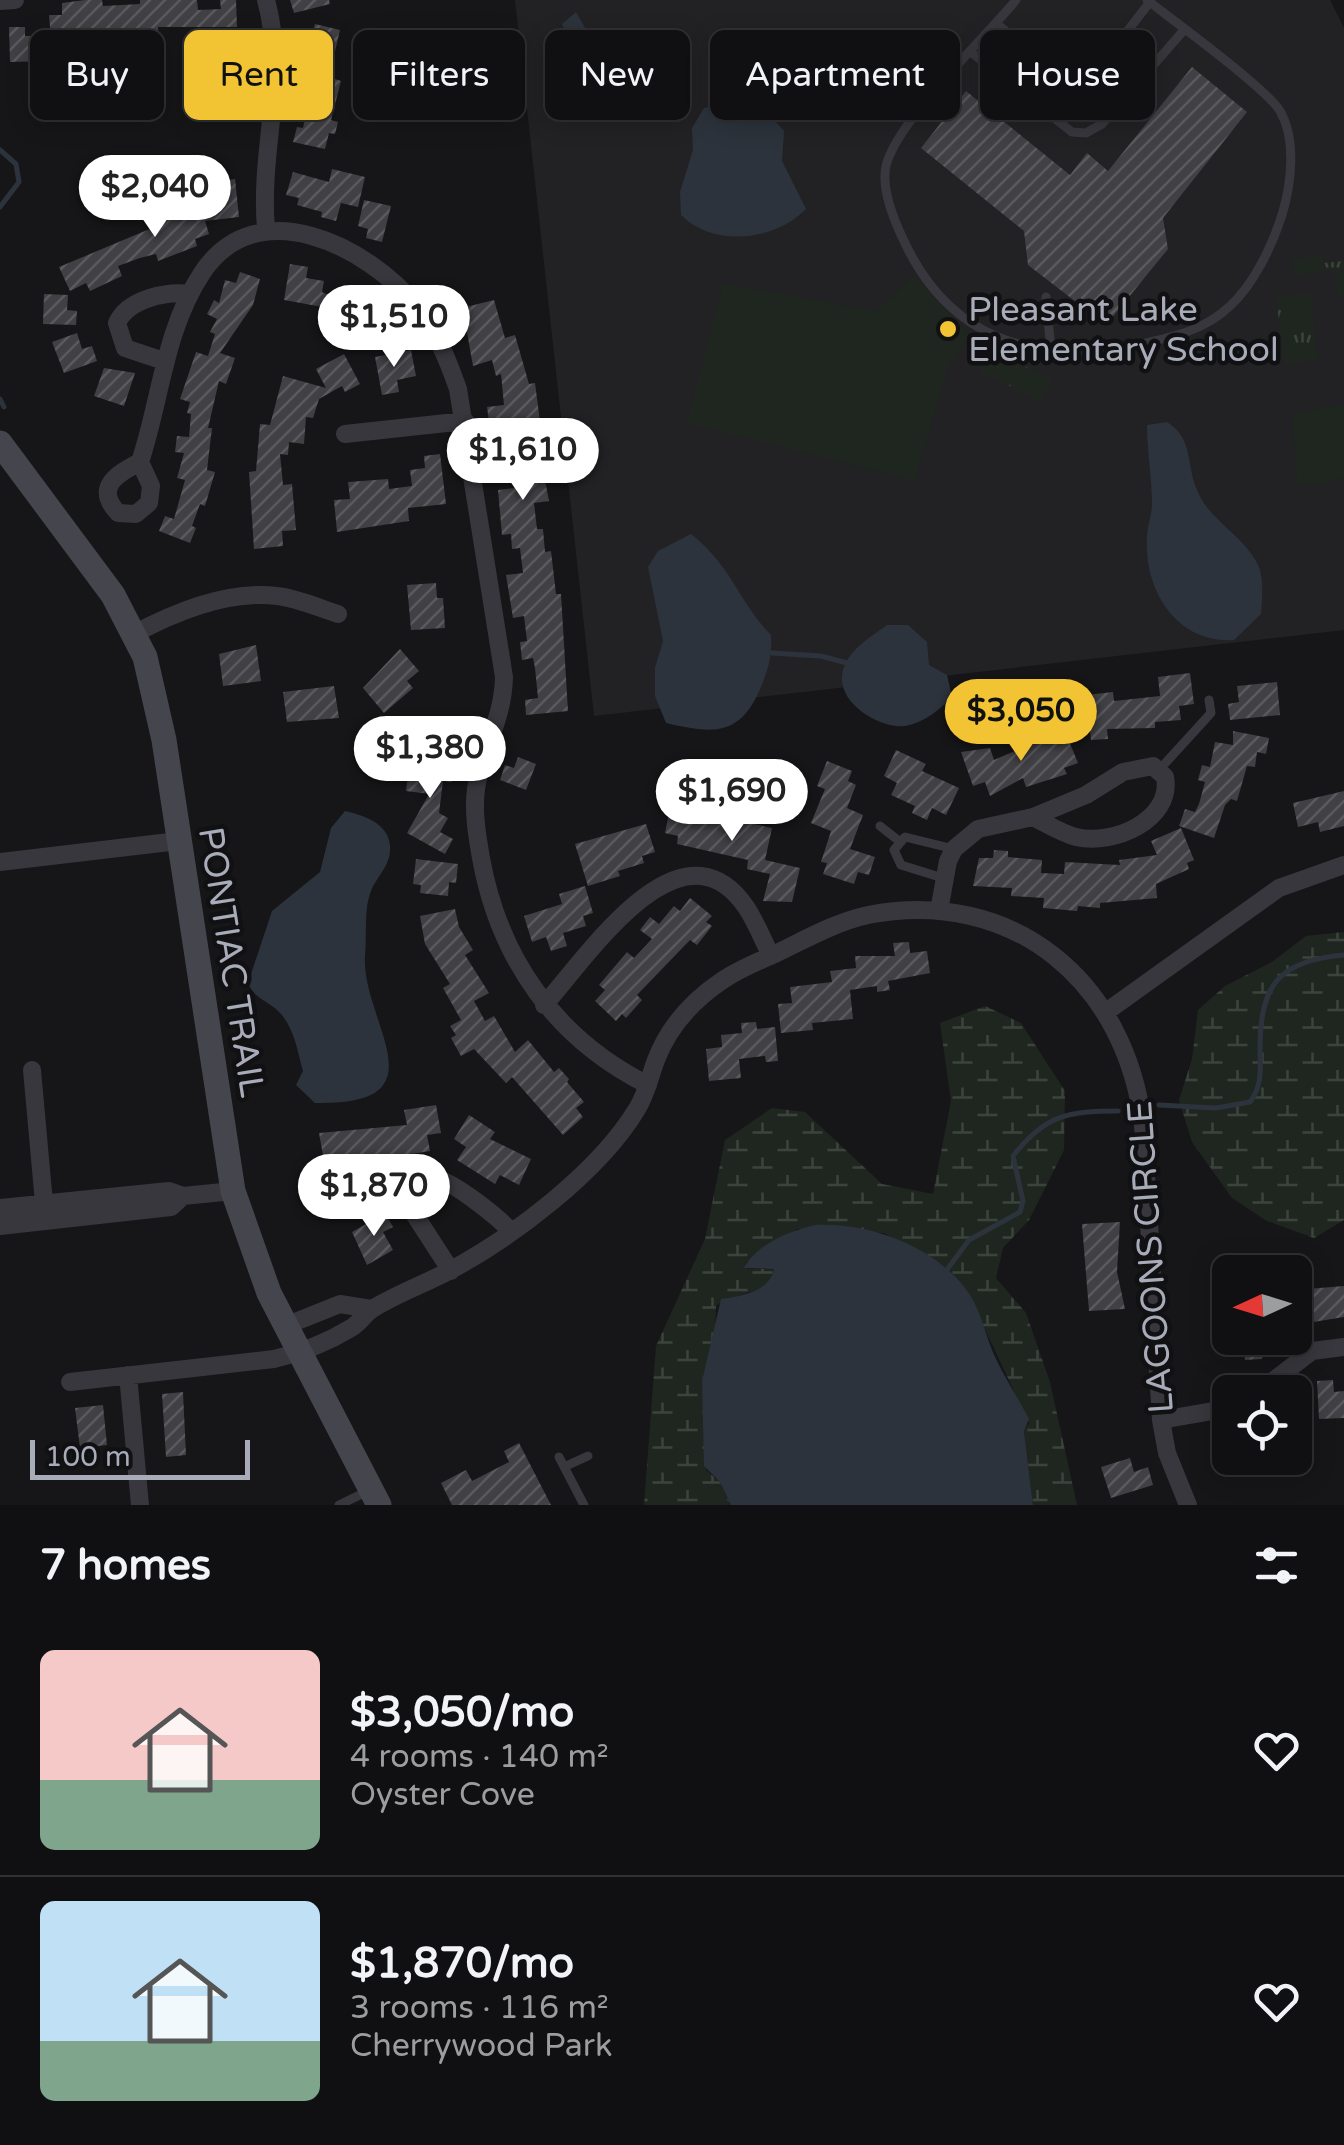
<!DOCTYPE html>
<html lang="en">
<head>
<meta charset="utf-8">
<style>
  :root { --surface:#101012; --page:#1e1e20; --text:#f1f3f6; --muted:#9c9d9f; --line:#303032; --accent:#f2c433 }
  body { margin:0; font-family:"Varela Round",sans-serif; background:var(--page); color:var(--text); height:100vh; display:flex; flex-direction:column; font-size:38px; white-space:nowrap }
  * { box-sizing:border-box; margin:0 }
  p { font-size:32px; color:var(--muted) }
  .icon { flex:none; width:55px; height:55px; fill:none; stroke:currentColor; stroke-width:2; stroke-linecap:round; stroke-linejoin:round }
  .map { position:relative; height:1505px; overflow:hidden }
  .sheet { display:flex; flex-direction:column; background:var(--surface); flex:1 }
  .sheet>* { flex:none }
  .guide { position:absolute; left:30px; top:30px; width:1285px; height:90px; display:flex; gap:20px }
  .needle { width:65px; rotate:266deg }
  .controls { position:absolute; left:1212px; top:1255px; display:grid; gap:20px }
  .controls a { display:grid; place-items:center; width:100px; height:100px; border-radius:15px; background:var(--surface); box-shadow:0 5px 25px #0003,0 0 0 2px var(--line); font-size:50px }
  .scale { position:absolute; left:30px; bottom:25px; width:220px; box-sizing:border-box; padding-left:10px; border:5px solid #a8abb8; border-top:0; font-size:28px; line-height:35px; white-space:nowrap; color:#a8abb8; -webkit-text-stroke:8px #111113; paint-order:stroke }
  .price { position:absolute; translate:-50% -85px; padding:0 22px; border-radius:35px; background:#fff; color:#222; font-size:32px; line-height:65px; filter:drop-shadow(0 2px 5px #0008) }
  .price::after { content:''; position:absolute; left:50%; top:60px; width:30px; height:22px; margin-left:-15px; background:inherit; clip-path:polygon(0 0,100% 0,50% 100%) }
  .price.current { background:var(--accent); color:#111 }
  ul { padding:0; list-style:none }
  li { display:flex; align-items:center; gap:30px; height:250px; padding:0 40px }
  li+li { border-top:2px solid var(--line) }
  li span { display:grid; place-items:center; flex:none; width:280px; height:200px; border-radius:15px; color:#555 }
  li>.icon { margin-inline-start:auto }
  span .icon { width:120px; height:120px; fill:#fffc; stroke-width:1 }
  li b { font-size:42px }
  h2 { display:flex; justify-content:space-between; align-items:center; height:120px; padding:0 40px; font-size:42px }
  .tag { padding:0 35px; border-radius:15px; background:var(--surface); box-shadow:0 5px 25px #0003,0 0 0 2px var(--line); font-size:35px; line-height:90px }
  .tag.current { background:var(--accent); color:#111 }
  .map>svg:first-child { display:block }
  .built { fill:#222225 }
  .grass { fill:#1e261f }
  .wetland { fill:url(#wetland-marsh) }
  .park { fill:url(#park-tufts) }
  .water { fill:#2c333c }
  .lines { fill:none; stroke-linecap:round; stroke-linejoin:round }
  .stream { stroke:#2c333c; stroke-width:5 }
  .building { fill:url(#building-hatch) }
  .service { stroke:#37373d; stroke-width:9 }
  .minor { stroke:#37373d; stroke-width:18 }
  .secondary { stroke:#45464d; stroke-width:25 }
  .poi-dot { fill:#f2c433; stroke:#111113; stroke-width:4 }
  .labels { text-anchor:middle; stroke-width:9; stroke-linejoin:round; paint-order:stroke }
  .poi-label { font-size:35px; fill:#a8abb8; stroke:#111113; text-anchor:start }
  .street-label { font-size:35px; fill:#a8abb8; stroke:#111113 }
</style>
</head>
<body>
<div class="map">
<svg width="1344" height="1505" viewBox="0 0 1344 1505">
  <defs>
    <pattern id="wetland-marsh" width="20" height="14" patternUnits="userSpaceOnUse" patternTransform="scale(2.5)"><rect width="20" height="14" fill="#1e261f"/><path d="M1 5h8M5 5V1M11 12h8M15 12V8" fill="none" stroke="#3c433d"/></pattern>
    <pattern id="park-tufts" width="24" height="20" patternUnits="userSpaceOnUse" patternTransform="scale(2.5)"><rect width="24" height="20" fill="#1e261f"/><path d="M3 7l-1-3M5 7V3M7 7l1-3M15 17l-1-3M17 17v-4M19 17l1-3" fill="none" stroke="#3c433d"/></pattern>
    <pattern id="building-hatch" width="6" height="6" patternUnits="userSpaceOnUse" patternTransform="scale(2.5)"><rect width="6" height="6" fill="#404045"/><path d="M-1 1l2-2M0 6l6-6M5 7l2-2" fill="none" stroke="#59595e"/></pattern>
  </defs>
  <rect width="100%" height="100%" fill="#161618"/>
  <!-- built -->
  <path class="built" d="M515,0H1330L1344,28V630L594,716Z"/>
  <!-- grass -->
  <path class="grass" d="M914,276L971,337L948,367L915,481L687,423L723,283L876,311Z
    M1344,404V478L1312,486L1297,482L1292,414Z"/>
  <!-- wetland -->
  <path class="wetland" d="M1344,932V1220L1314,1238L1267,1221L1232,1198L1192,1142L1179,1100L1192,1059L1198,1010L1225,986L1272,962L1306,936Z
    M985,1006L1021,1023L1065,1091L1064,1150L1029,1220L1003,1248L996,1278L1026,1313L1050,1382L1077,1505H1033L1024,1430L1029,1423L966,1289L912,1248L884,1233L797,1229L746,1263L747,1269H774C772,1295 732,1292 716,1306L715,1335L702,1381L706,1470L720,1482L731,1505H644L656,1346L705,1239L725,1140L772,1108L805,1112L882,1184L933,1194L951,1101L940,1023Z"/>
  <!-- park -->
  <path class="park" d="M1322,255L1324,263L1344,261V296L1339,297L1336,269L1295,275L1293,259Z
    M1310,293L1317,360L1284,363L1276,297Z
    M991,350L1051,379L1041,401L980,371Z"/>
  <!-- water -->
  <path class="water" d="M576,12L592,40L630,70L663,52L679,62L645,92L615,104L592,93L562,24Z
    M736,102L767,112L784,131L782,161L806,209C775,241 714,248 681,215L680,192L693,150L692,128L704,108Z
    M1167,422C1194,439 1186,465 1197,490C1209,520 1240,533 1256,561C1265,576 1262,597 1261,614L1234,640C1177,644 1143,590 1147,535C1148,524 1152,514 1152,504C1152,478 1147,451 1147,425Z
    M691,534C732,566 738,601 771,635C772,656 769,667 761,687C740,737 714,734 666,723L655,696V668L663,641L648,567L658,551Z
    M887,625H908L927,642L929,665L947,675L952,697C940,710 923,723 905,726C878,729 834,701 843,670C849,649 871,637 887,625Z
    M345,811C363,815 388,823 390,845C392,866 375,877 370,894C364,910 367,938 365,956C361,1022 447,1106 315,1103L296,1085L303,1071C297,1050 294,1025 277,1010C265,999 255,999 248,983L272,911L320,872L331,828Z
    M815,1225C869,1222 939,1247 970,1295C982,1314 986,1338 996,1359C1006,1380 1019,1399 1029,1419L1024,1431L1033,1505H731L720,1482L704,1466L702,1381L721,1299C742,1296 770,1291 774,1269L744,1268C757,1244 789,1231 815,1225Z"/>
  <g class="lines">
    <!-- stream -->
    <path class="stream" d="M0,150L16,164L19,182L0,207
      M0,399L4,407
      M772,653L821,656L847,663
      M1159,1105L1216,1108L1250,1102C1263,1084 1260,1069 1260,1048C1260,982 1281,961 1344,955
      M946,1271L969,1240L1020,1212L1023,1201L1013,1156C1045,1115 1068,1111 1118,1111"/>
  </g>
  <!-- building -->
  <path class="building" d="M85,0H102L103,6L140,4V0H197L198,10L221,9L220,0H236L237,27H158L159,39L122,40L123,52L88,50L87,37L51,39L49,15H62V3Z
    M290,0H329L330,4L294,13Z
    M315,24L340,30L329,77L341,81L331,120L338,122L335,134L329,133L325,149L293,142L297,127L303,128L308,105L309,87L304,86L311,58L297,54L301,37L311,39Z
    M9,27H25V36H42L43,61L10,62Z
    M1192,67L1247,112L1163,218L1168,249L1106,325L1028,265L1024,231L921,148L966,91L1070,175L1087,153L1108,171Z
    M332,169L365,177L358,207L341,203L336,221L321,217L322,212L297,205L299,198L286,195L293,172L329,182Z
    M235,179L239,217L205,221L209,234L195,239L197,246L158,261L156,254L140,258L118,266L122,276L90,291L86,283L70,291L59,267L152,228L150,223L209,204L207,183Z
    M364,200L391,206L382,242L366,238L368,229L358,226Z
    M290,264L308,267L306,278L324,281L322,292L343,302L351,286L365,294L345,335L320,323L328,308L284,300Z
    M240,272L260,279L253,305L220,353L235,358L226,384L219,381L208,428H212L207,470L215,472L205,506L200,504L192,526L196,528L190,543L159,531L165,516L174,519L185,480L177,478L184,453L175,452L177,436L189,437L191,414L187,413L190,402L180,399L196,352L208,356L215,334L210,332L217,319L207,314L214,300L219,303L225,280L236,283Z
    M44,294L68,295L67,310L77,311L76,325L43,324Z
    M494,300L505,338L515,335L529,384L535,383L541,429L548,428L552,458L541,459L549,501L534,503L537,529H543L545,552L551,551L556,594H561L568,711L526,715L525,700L538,698L535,668L533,658L522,660L520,642L527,641L524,616L513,618L506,575L523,573L520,548L512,549L511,534L502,535L498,490L514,488L511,462L507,449L493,451L487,407L504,405L501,374L496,376L492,360L473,366L466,327L455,329L450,311Z
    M77,333L82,349L92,346L97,361L64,373L52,342Z
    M411,350L416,376L397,380L399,392L382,395L375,357Z
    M344,354L360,384L345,392L342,386L319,399L313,418L306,417L304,444L289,442L288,455L280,454L283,485L292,484L296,530L282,531L283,546L254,549L249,472L256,471L260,424L270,425L283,376L326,388L316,369Z
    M104,368L135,373L124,406L94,396Z
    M440,454L446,504L408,508L409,521L337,532L334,500L350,499L348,482L388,479L389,489L412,486L410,470L425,468L424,456Z
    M436,583L437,598H443L445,628L411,630L407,585Z
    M256,645L261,681L223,686L219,654Z
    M400,649L419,671L407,681L413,688L384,713L363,688Z
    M1190,673L1194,704L1179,706L1181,720L1155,722V728L1107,729L1108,739L1091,740L1086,695L1113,692L1114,701L1160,696L1158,677Z
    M1277,682L1280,715L1230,720L1228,704L1239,702L1237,686Z
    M334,686L339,718L287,722L283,692Z
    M1233,731L1269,738L1266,754L1257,752L1255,767L1247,766L1237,801L1231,799L1225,805L1214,838L1179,826L1185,809L1195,812L1199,804L1205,782L1198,780L1202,765L1210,767L1215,742L1233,745Z
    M1056,733L1058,738L1066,734L1078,763L1064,768L1067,774L1026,787L1023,778L990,796L985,782L973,786L961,752L990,748L994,760Z
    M896,750L926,764L922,771L959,788L946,815L932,808L927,820L912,813L915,806L891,795L897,783L884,776Z
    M518,757L536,764L526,790L500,780L505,765L514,768Z
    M410,758L455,765L452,782L443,781L439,813L448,818L440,832L453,839L445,854L407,833L429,794L406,791Z
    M827,761L852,771L848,781L856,785L847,808L863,815L850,849L875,857L869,875L858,872L854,884L823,874L827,863L821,862L831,831L811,823L825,789L817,786Z
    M1344,791V826L1320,832L1318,822L1298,827L1293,803Z
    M672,798L705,804L703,812L772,828L765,860L800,868L792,902L763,901L770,874L747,869L748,860L677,844L678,836L665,833Z
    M646,824L655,852L642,856L644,863L618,871L620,876L588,886L575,844Z
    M1181,828L1194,860L1187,863L1189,869L1156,884L1157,898L1100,903V908L1078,906L1077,911L1043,908L1044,898L1011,896L1012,888L973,886L979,858H993L994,850L1008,851V857L1042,860L1041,873L1064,874L1065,862L1120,865L1119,860L1157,855L1151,841Z
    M416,859L458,864L456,883L449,882L448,896L420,893L421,885L413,884Z
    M585,886L593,913L583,916L586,926L563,933L567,946L551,951L546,937L532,942L524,916L562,904L559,894Z
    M690,898L712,916L706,922L712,926L697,945L690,940L637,995L642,1000L626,1018L622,1014L616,1021L595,1001L605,990L599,985L627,952L634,958L652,939L640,930L650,917L659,924L674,906L680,911Z
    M455,909L459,927L473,950L465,955L489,993L474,1001L485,1021L494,1016L515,1052L528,1040L554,1072L559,1068L569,1079L567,1082L584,1102L576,1108L583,1117L563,1135L512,1077L506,1083L474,1049L461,1056L451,1038L456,1035L450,1026L461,1020L443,988L450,984L425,944L420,916Z
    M909,942L910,953L927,951L930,973L888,981L890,990L877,992V986L850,990L853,1019L812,1023L813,1030L781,1033L778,1004L792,1003L790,987L832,982L830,971L856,968L855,956H895L893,943Z
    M756,1022L757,1029L775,1027L778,1061L766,1062L765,1056L739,1059L741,1078L709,1081L706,1049L722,1047L721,1035L742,1033L741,1023Z
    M436,1105L441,1133L427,1135L430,1151L400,1156L401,1162L385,1165L384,1157L354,1163L356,1171L340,1174L337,1159L324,1161L319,1133L407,1125L404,1110Z
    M469,1115L495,1132L490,1139L531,1159L519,1185L500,1175L495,1184L457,1160L466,1147L454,1139Z
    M385,1213L393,1227L383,1232L393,1250L367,1265L352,1232Z
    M1120,1222L1117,1272L1125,1309L1089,1311L1082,1224Z
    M1344,1286V1317L1295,1325V1290Z
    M1224,1338H1266L1262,1359L1245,1360L1244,1348L1225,1349Z
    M1333,1380L1334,1392L1344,1391V1418L1319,1419L1317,1381Z
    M183,1392L186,1455L166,1457L162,1394Z
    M103,1405L107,1445L80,1448L75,1408Z
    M519,1443L551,1505H452L441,1483L466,1470L472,1481L509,1462L504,1451Z
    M1130,1458L1134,1472L1148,1467L1153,1485L1111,1498L1101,1467Z
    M1226,1458H1262L1263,1474L1227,1476Z"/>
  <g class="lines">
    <!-- service -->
    <path class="service" d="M1016,0C984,39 896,122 886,166C881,189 893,218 903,239C950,342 1036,365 1141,344C1173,337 1205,330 1230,306C1254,284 1272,246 1282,215C1291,185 1297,140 1280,111C1266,88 1174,21 1147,0
      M997,24L1076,89L1083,88L1150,2
      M972,53L1072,132L1086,133L1102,124L1184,30
      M1046,297L1051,351
      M1159,770L1211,713L1209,700
      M880,826L899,841
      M943,878L901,865L894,850L905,837L954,849
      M559,1457L584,1505
      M566,1466L588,1456
      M339,1505L368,1491"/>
    <!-- minor -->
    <path class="minor" d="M266,0C288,81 259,147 266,229
      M0,1L15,0
      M164,361L125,348L117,323C128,299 166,291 190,294
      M345,434L465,421
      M140,462L151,486L149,503L136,514L118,513C94,487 117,474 140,462C161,399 164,331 202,273C257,190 368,246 417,307C437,333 447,358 458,389L504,677C503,721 482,748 476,789C473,812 477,835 481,858C499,959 556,1039 648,1085
      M134,634C175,612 229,590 277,596C297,598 319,608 338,614
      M0,862L178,841
      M939,911L948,861L954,849L978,829L1033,817L1086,795L1123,772L1153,766L1165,777C1173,820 1113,846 1076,837C1061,833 1047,824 1033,817
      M544,1005C586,959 681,812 746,907C756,922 763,940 771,956
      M1106,1012L1279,888L1344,865
      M32,1070L45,1214
      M0,1208L169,1191L183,1196L233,1191
      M0,1226L171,1207L183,1196
      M451,1271L411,1209L415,1188C422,1183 428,1178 437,1179C454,1182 501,1219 511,1232
      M285,1326L340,1304L371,1309
      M128,1375L140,1505
      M70,1382L274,1359C300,1353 328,1342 351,1328C360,1323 365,1313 374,1308C397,1294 424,1284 449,1271C513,1237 599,1172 637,1109C646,1095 650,1076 656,1060C669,1026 693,1000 723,980C739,969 759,961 777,953C806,939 836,922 868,915C1014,887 1126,982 1143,1125L1161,1420L1167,1453L1188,1505
      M1259,1392L1312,1351L1344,1347
      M1161,1420L1230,1408"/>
    <!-- secondary -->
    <path class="secondary" d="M0,443L113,595L145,657L164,740L233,1191L269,1293L379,1505"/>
  </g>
  <!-- markers -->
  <circle class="poi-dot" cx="948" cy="329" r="10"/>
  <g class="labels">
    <!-- poi labels -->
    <g class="poi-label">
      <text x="968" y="321">Pleasant Lake<tspan x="968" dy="40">Elementary School</tspan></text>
    </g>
    <!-- street labels -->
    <g class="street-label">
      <text transform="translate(232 962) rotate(81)" y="12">PONTIAC TRAIL</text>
      <text transform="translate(1150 1257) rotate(-94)" y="12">LAGOONS CIRCLE</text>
    </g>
  </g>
</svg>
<div class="controls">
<a><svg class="needle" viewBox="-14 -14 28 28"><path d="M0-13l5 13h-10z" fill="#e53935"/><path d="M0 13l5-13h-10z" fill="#9c9d9f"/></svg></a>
<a><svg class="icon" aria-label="locate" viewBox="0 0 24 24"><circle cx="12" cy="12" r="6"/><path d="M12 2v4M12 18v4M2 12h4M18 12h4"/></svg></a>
</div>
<div class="scale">100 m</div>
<b class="price" style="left:155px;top:240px">$2,040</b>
<b class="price" style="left:394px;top:370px">$1,510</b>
<b class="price" style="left:523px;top:503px">$1,610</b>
<b class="price current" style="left:1021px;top:764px">$3,050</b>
<b class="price" style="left:430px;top:801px">$1,380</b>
<b class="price" style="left:732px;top:844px">$1,690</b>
<b class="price" style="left:374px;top:1239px">$1,870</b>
<div class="guide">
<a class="tag">Buy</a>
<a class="tag current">Rent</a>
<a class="tag">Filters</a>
<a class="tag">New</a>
<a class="tag">Apartment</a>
<a class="tag">House</a>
</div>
</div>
<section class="sheet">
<h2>7 homes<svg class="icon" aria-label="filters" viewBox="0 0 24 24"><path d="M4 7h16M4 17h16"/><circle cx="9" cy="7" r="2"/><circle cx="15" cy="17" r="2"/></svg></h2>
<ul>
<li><span style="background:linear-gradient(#f6c9c9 65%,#7fa58c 0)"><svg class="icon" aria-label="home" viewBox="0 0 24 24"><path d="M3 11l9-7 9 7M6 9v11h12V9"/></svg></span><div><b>$3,050/mo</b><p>4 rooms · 140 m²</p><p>Oyster Cove</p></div><svg class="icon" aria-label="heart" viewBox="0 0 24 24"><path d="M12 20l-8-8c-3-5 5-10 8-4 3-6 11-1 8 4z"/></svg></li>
<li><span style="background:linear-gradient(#bfe0f5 70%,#7fa58c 0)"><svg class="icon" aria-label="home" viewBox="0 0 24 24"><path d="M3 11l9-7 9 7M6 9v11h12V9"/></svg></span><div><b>$1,870/mo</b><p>3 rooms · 116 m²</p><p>Cherrywood Park</p></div><svg class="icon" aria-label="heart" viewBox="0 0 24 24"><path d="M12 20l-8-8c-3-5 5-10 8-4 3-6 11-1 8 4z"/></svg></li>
</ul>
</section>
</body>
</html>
